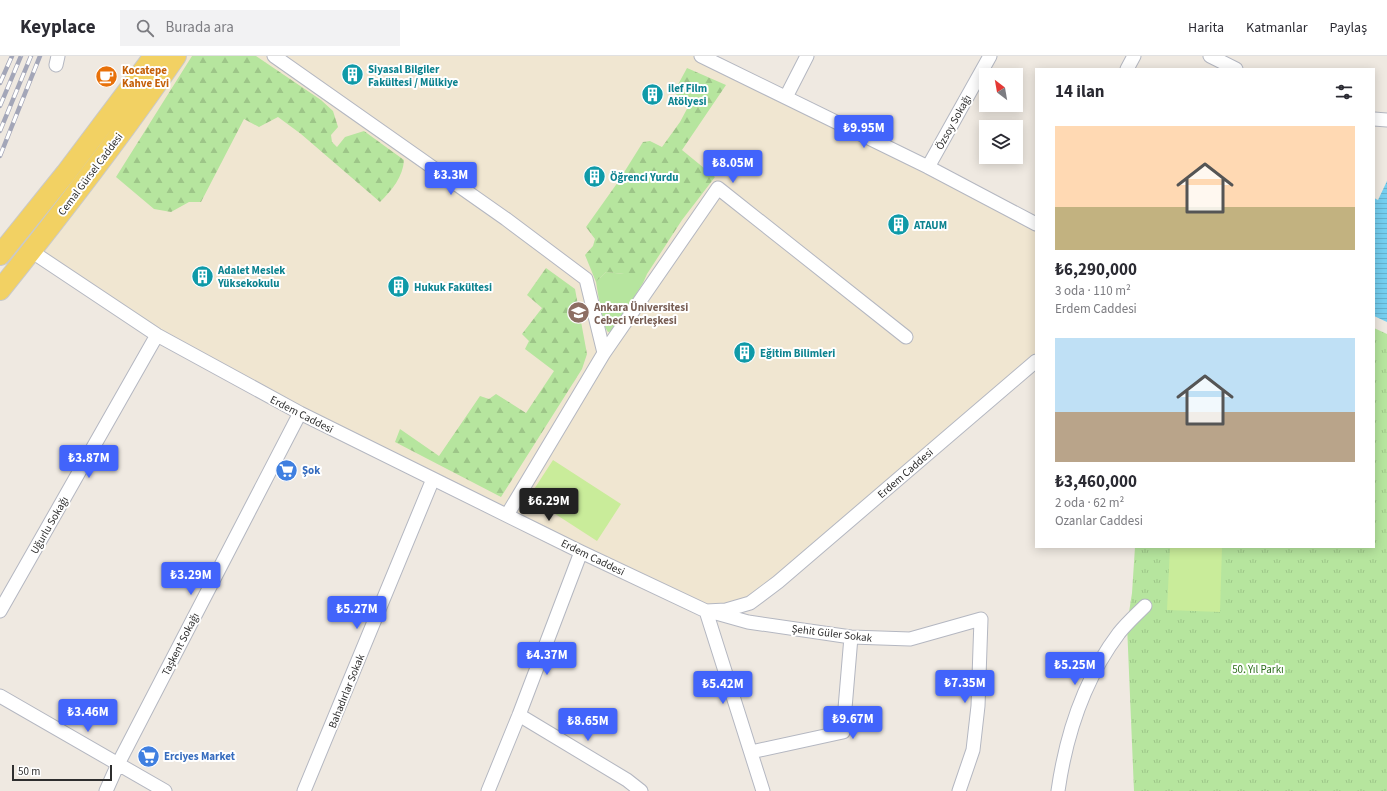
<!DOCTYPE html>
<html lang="tr">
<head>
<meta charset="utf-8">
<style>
  :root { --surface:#fff; --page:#f2f2f3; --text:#2b2b33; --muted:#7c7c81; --line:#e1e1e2; --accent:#4264fb }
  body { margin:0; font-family:"Source Sans 3",sans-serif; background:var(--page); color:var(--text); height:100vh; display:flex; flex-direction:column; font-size:15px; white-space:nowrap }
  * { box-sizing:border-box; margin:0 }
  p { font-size:13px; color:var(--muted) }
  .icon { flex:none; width:22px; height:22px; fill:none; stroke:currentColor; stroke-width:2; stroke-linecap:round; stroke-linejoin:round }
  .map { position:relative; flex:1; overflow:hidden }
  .drawer { position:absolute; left:1035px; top:12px; width:340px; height:480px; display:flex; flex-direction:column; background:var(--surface); border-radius:0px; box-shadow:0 2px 10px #0003 }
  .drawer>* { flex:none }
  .needle { width:26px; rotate:329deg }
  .buttons { position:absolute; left:979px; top:12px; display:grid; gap:8px }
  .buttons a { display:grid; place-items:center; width:44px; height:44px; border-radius:0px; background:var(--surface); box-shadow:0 2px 10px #0003; font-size:20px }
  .scale { position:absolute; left:12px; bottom:10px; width:100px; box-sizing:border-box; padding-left:4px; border:2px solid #2e2e2e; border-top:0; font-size:11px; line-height:14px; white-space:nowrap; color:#2e2e2e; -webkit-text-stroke:3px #fff; paint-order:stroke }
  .price { position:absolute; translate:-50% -34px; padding:0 9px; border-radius:4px; background:var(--accent); color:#fff; font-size:13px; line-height:26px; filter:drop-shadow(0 1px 2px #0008) }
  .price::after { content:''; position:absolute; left:50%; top:24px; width:12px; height:9px; margin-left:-6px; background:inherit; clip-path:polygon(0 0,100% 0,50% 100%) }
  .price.on { background:#222; color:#fff }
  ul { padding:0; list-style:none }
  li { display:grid; align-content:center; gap:8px; height:212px; padding:0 20px }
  li span { display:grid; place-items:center; height:124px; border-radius:0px; color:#555 }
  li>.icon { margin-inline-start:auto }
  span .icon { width:72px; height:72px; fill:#fffc; stroke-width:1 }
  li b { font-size:17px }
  h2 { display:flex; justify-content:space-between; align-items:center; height:48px; padding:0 20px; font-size:17px }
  header { display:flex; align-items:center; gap:24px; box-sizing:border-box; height:56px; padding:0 20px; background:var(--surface); border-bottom:1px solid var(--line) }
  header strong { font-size:19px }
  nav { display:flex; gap:22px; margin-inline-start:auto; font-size:14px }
  .search { width:280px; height:36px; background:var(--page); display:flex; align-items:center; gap:10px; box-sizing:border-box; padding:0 14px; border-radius:0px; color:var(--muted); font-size:15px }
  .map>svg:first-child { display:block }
  .education { fill:#f0e6d1 }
  .grass { fill:#b6e59e }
  .forest { fill:url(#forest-firs) }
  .park { fill:url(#park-tufts) }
  .pitch { fill:#c9ec9a }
  .water { fill:url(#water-rules) }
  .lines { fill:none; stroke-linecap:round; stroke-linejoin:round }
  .street-casing { stroke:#b4b7c1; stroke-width:15 }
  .primary-casing { stroke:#c9c9c9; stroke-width:22 }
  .street { stroke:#fff; stroke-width:13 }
  .primary { stroke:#f2d163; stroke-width:20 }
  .rail-casing { stroke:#a3a6b8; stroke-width:4.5 }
  .rail { stroke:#fff; stroke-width:3; stroke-dasharray:9; stroke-linecap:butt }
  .labels { text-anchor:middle; stroke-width:4; stroke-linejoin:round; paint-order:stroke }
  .culture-label { font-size:11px; font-weight:bold; fill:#0d838f; stroke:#fff; text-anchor:start }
  .food-label { font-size:11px; font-weight:bold; fill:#c56008; stroke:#fff; text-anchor:start }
  .street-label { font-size:11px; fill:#2e2e2e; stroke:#fff }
  .education-label { font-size:11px; font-weight:bold; fill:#785e54; stroke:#fff; text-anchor:start }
  .shop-label { font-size:11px; font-weight:bold; fill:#366cbe; stroke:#fff; text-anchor:start }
  .park-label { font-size:11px; fill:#2c6e1b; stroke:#fff }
</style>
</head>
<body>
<header>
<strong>Keyplace</strong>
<div class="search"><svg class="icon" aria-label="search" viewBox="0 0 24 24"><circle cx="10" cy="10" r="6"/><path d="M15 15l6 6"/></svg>Burada ara</div>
<nav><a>Harita</a><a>Katmanlar</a><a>Paylaş</a></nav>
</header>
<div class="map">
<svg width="1387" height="735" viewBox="0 0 1387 735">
  <defs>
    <pattern id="forest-firs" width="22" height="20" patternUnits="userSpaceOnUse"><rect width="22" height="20" fill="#b6e59e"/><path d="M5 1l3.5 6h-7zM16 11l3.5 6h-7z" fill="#9dc588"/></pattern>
    <pattern id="park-tufts" width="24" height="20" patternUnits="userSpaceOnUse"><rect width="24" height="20" fill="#b6e59e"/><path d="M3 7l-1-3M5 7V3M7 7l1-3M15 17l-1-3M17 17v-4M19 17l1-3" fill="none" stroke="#9dc588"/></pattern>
    <pattern id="water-rules" width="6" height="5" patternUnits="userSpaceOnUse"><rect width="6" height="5" fill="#75cff0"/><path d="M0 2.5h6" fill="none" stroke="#66b2ce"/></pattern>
  </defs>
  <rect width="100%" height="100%" fill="#efe9e1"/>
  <!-- education -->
  <path class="education" d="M176,0H701L1036,168V305L750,547L706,555L157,279L31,195Z"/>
  <!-- grass -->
  <path class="grass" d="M606,216L624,218H647L643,227L613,275L608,276L603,268L596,226Z"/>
  <!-- forest -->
  <path class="forest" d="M192,0H256L321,44L333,55L338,71L331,79L332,86L337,91L345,81L364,75L404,104C403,121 392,134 380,146L301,78L278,61L259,71L244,63L201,146H189L171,156L154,153L116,121Z
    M687,12L726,29L682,94L715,121L682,164L647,218H624L606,216L596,226L585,199L593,190L595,183L586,171L618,126L643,86L650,85L662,91L680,66L688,51L674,36Z
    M546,212L575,233L587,298L582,313L501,441L395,386L400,373L439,400L480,340L489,343L496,338L526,357L554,315L525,293L529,285L522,278L542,252L527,239Z"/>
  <!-- park -->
  <path class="park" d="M1374,272L1387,278V735H1134L1127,569L1132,537L1135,491H1374Z"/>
  <!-- pitch -->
  <path class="pitch" d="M553,404L621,448L597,485L529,441Z
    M1170,491H1222L1220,556L1167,554Z"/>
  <!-- water -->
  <path class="water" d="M1387,125V266L1374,260V142L1378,144Z"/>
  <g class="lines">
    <defs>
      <path id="street" d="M274,0L506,163L586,223L604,297
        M701,0L928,111L1036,168
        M1210,0L1236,13
        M56,9L58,0
        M1127,13L1134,0
        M786,41L807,0
        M1374,63L1387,64
        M928,111L990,0
        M31,195L157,279L300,357L581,496L706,555L726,554L750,547L778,526L1036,305
        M507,459L604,297L718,132L906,281
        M0,555L157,279
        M706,555L763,735
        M716,557L748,566L851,581L910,583L981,563L978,650L973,694L959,735
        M0,640L165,735
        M519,659L627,724L641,735
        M751,696L843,676L851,581
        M106,735L118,708L300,357
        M304,735L433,423
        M488,735L519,659L581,496
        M1058,735C1066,679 1085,622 1119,577C1127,567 1136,559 1145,550"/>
      <path id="primary" d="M0,199L66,117L154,0
        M0,234C61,158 121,80 176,0"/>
    </defs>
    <!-- street casing -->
    <use href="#street" class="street-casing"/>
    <!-- primary casing -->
    <use href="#primary" class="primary-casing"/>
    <!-- street -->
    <use href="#street" class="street"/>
    <!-- primary -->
    <use href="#primary" class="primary"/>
    <defs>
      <path id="rail" d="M0,27L12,0
        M0,50L21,0
        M0,75L31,0
        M0,100L40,0"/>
    </defs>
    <!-- rail casing -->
    <use href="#rail" class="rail-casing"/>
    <!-- rail -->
    <use href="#rail" class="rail"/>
  </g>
  <!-- icons -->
  <defs>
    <symbol id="building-disc" viewBox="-11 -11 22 22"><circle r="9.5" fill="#0f9aa8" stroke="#fff"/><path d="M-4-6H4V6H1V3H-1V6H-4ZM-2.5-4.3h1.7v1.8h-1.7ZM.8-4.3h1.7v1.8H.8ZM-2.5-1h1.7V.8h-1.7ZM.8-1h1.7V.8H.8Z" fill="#fff"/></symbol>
    <symbol id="cafe-disc" viewBox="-11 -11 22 22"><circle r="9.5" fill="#e8710a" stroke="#fff"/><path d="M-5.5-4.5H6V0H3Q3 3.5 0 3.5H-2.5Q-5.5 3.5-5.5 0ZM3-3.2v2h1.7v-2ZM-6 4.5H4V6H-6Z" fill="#fff"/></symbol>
    <symbol id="university-disc" viewBox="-11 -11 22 22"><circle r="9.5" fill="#8d6e63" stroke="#fff"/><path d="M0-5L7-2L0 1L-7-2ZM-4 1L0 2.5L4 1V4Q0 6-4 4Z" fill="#fff"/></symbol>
    <symbol id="supermarket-disc" viewBox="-11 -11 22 22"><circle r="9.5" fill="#3f7fe0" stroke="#fff"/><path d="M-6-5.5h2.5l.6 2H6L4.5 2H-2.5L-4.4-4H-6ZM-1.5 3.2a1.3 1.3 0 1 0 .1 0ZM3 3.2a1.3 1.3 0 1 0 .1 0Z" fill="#fff"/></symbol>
  </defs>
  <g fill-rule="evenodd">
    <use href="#building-disc" x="340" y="6" width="25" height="25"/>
    <use href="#cafe-disc" x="94" y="8" width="25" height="25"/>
    <use href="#building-disc" x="640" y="26" width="25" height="25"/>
    <use href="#building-disc" x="582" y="108" width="25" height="25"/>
    <use href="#building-disc" x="886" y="156" width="25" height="25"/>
    <use href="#building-disc" x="190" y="208" width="25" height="25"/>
    <use href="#building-disc" x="386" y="218" width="25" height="25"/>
    <use href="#university-disc" x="566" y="244" width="25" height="25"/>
    <use href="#building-disc" x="732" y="284" width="25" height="25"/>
    <use href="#supermarket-disc" x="274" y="402" width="25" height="25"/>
    <use href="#supermarket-disc" x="136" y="688" width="25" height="25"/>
  </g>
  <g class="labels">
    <!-- culture labels -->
    <g class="culture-label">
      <text x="368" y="17">Siyasal Bilgiler<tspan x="368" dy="13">Fakültesi / Mülkiye</tspan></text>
      <text x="668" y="36">ilef Film<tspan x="668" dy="13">Atölyesi</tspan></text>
      <text x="610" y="125">Öğrenci Yurdu</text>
      <text x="914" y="173">ATAUM</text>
      <text x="218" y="218">Adalet Meslek<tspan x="218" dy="13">Yüksekokulu</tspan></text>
      <text x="414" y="235">Hukuk Fakültesi</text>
      <text x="760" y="301">Eğitim Bilimleri</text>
    </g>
    <!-- food labels -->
    <g class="food-label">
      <text x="122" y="18">Kocatepe<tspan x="122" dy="13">Kahve Evi</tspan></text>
    </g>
    <!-- street labels -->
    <g class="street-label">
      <text transform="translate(953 66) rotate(-61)" y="4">Özsoy Sokağı</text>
      <text transform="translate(90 118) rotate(-53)" y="4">Cemal Gürsel Caddesi</text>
      <text transform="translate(302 358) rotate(27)" y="4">Erdem Caddesi</text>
      <text transform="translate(905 417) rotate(-41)" y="4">Erdem Caddesi</text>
      <text transform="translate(49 469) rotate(-60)" y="4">Uğurlu Sokağı</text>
      <text transform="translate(593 501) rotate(26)" y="4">Erdem Caddesi</text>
      <text transform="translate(832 577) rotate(7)" y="4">Şehit Güler Sokak</text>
      <text transform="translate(180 588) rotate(-63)" y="4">Taşkent Sokağı</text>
      <text transform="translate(346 635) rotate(-68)" y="4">Bahadırlar Sokak</text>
    </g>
    <!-- education labels -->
    <g class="education-label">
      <text x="594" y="255">Ankara Üniversitesi<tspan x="594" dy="13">Cebeci Yerleşkesi</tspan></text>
    </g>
    <!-- shop labels -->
    <g class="shop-label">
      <text x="302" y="418">Şok</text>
      <text x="164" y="704">Erciyes Market</text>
    </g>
    <!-- park labels -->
    <g class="park-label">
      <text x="1258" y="617">50. Yıl Parkı</text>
    </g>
  </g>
</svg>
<div class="buttons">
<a><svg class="needle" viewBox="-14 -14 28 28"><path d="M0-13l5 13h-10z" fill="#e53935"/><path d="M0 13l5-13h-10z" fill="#7c7c81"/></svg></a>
<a><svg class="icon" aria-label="layers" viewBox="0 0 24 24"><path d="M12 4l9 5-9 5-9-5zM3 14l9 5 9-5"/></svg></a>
</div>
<div class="scale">50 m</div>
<b class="price" style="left:864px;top:93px">₺9.95M</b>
<b class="price" style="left:733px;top:128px">₺8.05M</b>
<b class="price" style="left:451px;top:140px">₺3.3M</b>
<b class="price" style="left:89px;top:423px">₺3.87M</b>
<b class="price on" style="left:549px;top:466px">₺6.29M</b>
<b class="price" style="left:191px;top:540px">₺3.29M</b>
<b class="price" style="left:357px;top:574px">₺5.27M</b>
<b class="price" style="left:547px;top:620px">₺4.37M</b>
<b class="price" style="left:1075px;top:630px">₺5.25M</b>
<b class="price" style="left:965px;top:648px">₺7.35M</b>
<b class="price" style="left:723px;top:649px">₺5.42M</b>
<b class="price" style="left:88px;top:677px">₺3.46M</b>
<b class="price" style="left:853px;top:684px">₺9.67M</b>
<b class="price" style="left:588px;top:686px">₺8.65M</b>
<section class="drawer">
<h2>14 ilan<svg class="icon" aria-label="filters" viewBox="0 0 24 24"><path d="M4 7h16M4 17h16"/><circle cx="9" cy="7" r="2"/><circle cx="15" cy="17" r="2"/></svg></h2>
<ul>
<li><span style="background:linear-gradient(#ffd9b3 65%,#c2b280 0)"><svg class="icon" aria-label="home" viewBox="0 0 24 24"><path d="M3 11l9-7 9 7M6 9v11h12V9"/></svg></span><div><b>₺6,290,000</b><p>3 oda · 110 m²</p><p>Erdem Caddesi</p></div></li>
<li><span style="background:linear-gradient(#bfe0f5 60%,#b9a48a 0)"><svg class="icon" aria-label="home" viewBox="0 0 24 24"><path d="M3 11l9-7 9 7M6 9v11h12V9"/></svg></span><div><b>₺3,460,000</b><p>2 oda · 62 m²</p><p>Ozanlar Caddesi</p></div></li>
</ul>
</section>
</div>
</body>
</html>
